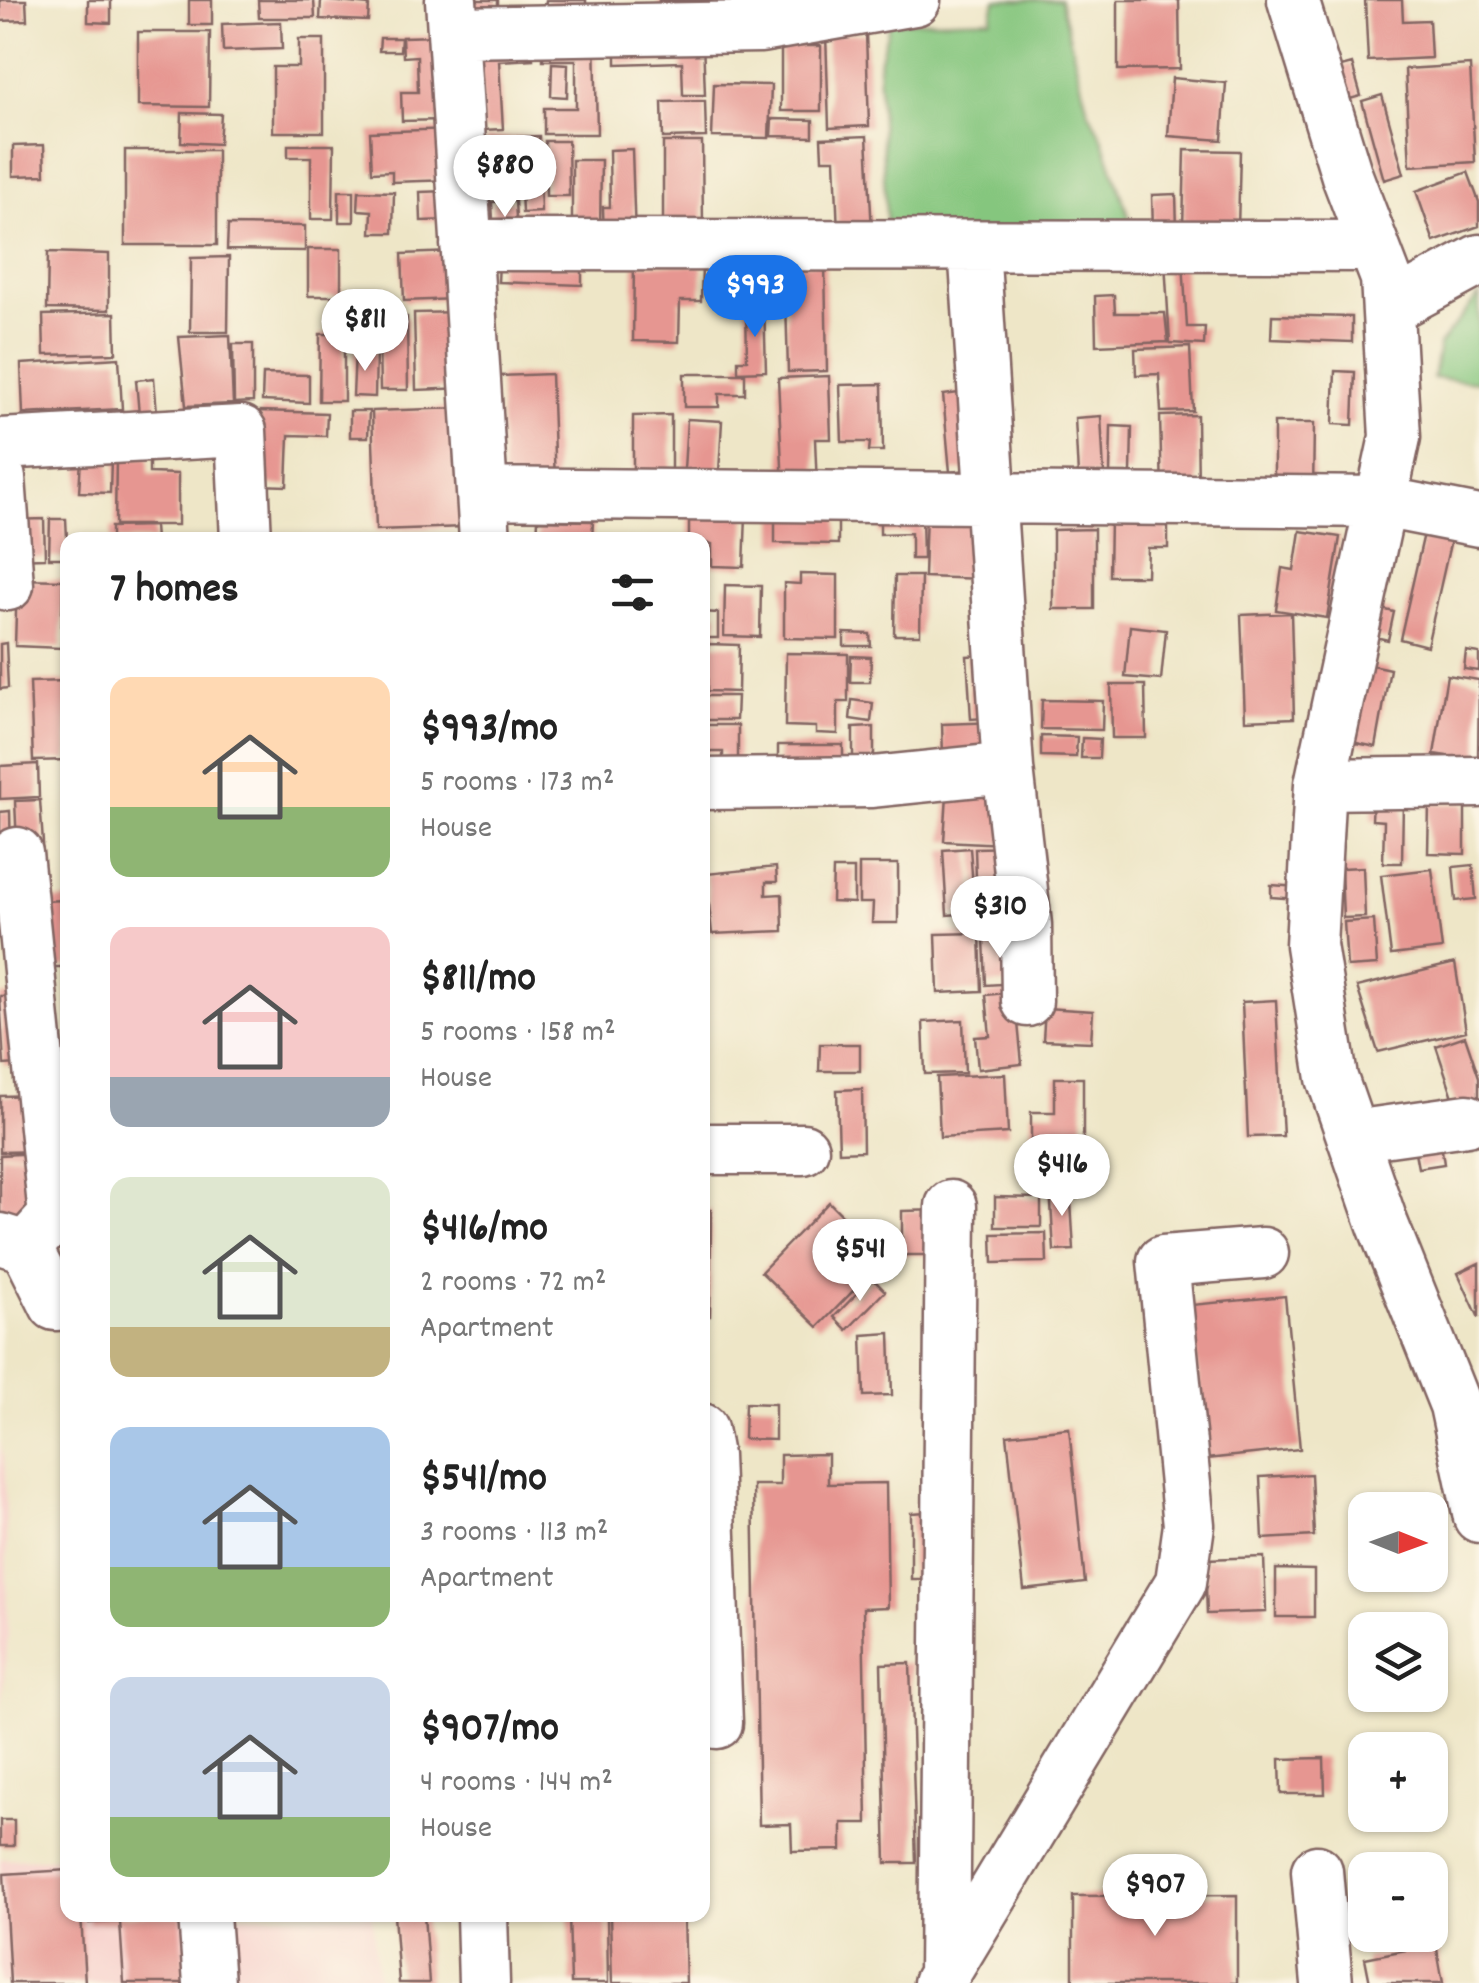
<!DOCTYPE html>
<html lang="en">
<head>
<meta charset="utf-8">
<style>
  :root { --surface:#fff; --page:#f2f2f2; --text:#222; --muted:#767676; --accent:#1a73e8 }
  body { margin:0; font-family:Dekko,sans-serif; background:var(--page); color:var(--text); height:100vh; display:flex; flex-direction:column; font-size:38px; white-space:nowrap }
  * { box-sizing:border-box; margin:0 }
  p { font-size:32px; color:var(--muted) }
  .icon { flex:none; width:55px; height:55px; fill:none; stroke:currentColor; stroke-width:2; stroke-linecap:round; stroke-linejoin:round }
  .map { position:relative; flex:1; overflow:hidden }
  .details { position:absolute; left:60px; top:532px; width:650px; height:1390px; display:flex; flex-direction:column; background:var(--surface); border-radius:20px; box-shadow:0 2px 8px #0004 }
  .details>* { flex:none }
  .needle { width:65px; rotate:91deg }
  .buttons { position:absolute; left:1348px; top:1492px; display:grid; gap:20px }
  .buttons a { display:grid; place-items:center; width:100px; height:100px; border-radius:20px; background:var(--surface); box-shadow:0 2px 8px #0004; font-size:50px }
  .price { position:absolute; translate:-50% -85px; padding:0 22px; border-radius:35px; background:#fff; color:#222; font-size:32px; line-height:65px; filter:drop-shadow(0 2px 5px #0008) }
  .price::after { content:''; position:absolute; left:50%; top:60px; width:30px; height:22px; margin-left:-15px; background:inherit; clip-path:polygon(0 0,100% 0,50% 100%) }
  .price.on { background:var(--accent); color:#fff }
  ul { padding:0; list-style:none }
  li { display:flex; align-items:center; gap:30px; height:250px; padding:0 50px }
  li span { display:grid; place-items:center; flex:none; width:280px; height:200px; border-radius:20px; color:#555 }
  li>.icon { margin-inline-start:auto }
  span .icon { width:120px; height:120px; fill:#fffc; stroke-width:1 }
  li b { font-size:42px }
  h2 { display:flex; justify-content:space-between; align-items:center; height:120px; padding:0 50px; font-size:42px }
  .map>svg:first-child { display:block }
  .built { fill:#f7d0cc }
  .green { fill:#85c67e; stroke:#687254; stroke-width:2.5 }
  .building { fill:#e69691 }
  .lines { fill:none; stroke-linecap:round; stroke-linejoin:round }
  .minor-casing { stroke:#836562; stroke-width:55 }
  .minor { stroke:#fff; stroke-width:50 }
</style>
</head>
<body>
<div class="map">
<svg width="1479" height="1983" viewBox="0 0 1479 1983">
  <rect width="100%" height="100%" fill="#fcf5e5"/>
  <filter id="ink" filterUnits="userSpaceOnUse"><feTurbulence type="fractalNoise" baseFrequency=".01" numOctaves="2"/><feDisplacementMap in="SourceGraphic" scale="20" xChannelSelector="R" yChannelSelector="G"/><feConvolveMatrix kernelMatrix="1 2 1 2 8 2 1 2 1" color-interpolation-filters="sRGB"/></filter>
  <filter id="wash" filterUnits="userSpaceOnUse"><feTurbulence type="fractalNoise" baseFrequency=".0048" numOctaves="4" result="noise"/><feDisplacementMap in="SourceGraphic" scale="40" xChannelSelector="R" yChannelSelector="G"/><feGaussianBlur stdDeviation="2.25" result="paint"/><feColorMatrix in="noise" values="0 0 0 0 0 0 0 0 0 0 0 0 0 0 0 0 0 1.4 0 .05"/><feComposite in="paint" operator="in"/></filter>
  <g filter="url(#wash)">
    <rect width="100%" height="100%" fill="#eee6c7"/>
    <!-- built -->
    <path class="built" d="M0,1440L5,1469L8,1638L0,1713Z
      M67,1858L68,1915H372L378,1983H0V1859Z"/>
    <!-- green -->
    <path class="green" d="M995,0H1060L1088,110L1102,137L1134,232L887,231L878,66L890,22L991,19Z
      M1479,295V382L1433,378L1439,345Z"/>
    <g id="blocks">
      <!-- building -->
      <path class="building" d="M0,0H26L27,20L0,21Z
        M88,0H111V23L88,22Z
        M189,0H212V25H189Z
        M258,0H314L315,18H259Z
        M321,0L369,5L368,21L320,19Z
        M474,0H498V17L475,18Z
        M546,0H586V12L545,11Z
        M659,0H712V15H659Z
        M1118,0H1179L1180,69L1118,70Z
        M1365,0H1402L1403,21L1429,20L1431,58L1368,61Z
        M281,22L282,49L223,51L222,24Z
        M138,32H210L209,107L138,106Z
        M866,33L869,126L829,128L826,34Z
        M439,36L442,120L402,121L401,92H418L417,56L403,57L402,37Z
        M595,36L597,134H544V108H576V60H543V37Z
        M380,38H401L400,51H379Z
        M299,39H324V132H273V67H299Z
        M703,39L705,95H683L682,62L616,64V41Z
        M532,41L533,59L499,61L503,129L483,130L479,44Z
        M781,46H821V111H781Z
        M552,63L568,64L567,97L551,96Z
        M1352,64L1361,96L1339,102L1330,70Z
        M1470,65L1475,162L1410,166L1405,69Z
        M1172,78L1226,83L1222,140L1168,136Z
        M714,84L771,85L769,138L712,137Z
        M1382,95L1404,174L1384,180L1362,101Z
        M705,101L706,137L663,138L662,102Z
        M182,113L221,114L219,144L181,142Z
        M772,119L813,120V137L771,136Z
        M449,129L451,180L392,182V171L372,172L370,132Z
        M539,136L541,212L522,213L520,165L487,166L486,138Z
        M867,136L872,232L838,233L835,159H822L821,138Z
        M545,141H568L569,196H546Z
        M663,142H702L703,224H663Z
        M44,145L45,175L13,176V146Z
        M288,145H334L333,219H311V157H288Z
        M632,149L635,238L604,239L603,207H610L609,150Z
        M125,150H217V245H125Z
        M1185,150L1240,151L1238,230L1183,228Z
        M572,160H601L600,232H572Z
        M1468,172L1479,202V226L1434,242L1416,191Z
        M339,191H354V222H339Z
        M359,191L394,192L393,233H371L372,211L358,210Z
        M448,191V220L421,221L420,192Z
        M1176,194L1177,230H1153L1152,195Z
        M515,201L517,237L494,238L492,202Z
        M228,225L305,226V251L227,250Z
        M308,249H341V296H308Z
        M48,252L109,254V310L47,309Z
        M453,252L455,299L404,301L402,254Z
        M229,257L228,332H190L191,258Z
        M1183,261L1187,327H1205L1204,345L1170,343L1165,262Z
        M499,263L582,266V285L498,282Z
        M825,263L827,371L788,372L785,264Z
        M634,264L702,265L701,301H680L679,342L633,341Z
        M1114,295L1115,313H1165L1168,342L1096,345L1095,296Z
        M764,303L766,371L738,372V360H747L746,304Z
        M463,312L466,388L416,390L414,313Z
        M115,313L116,353L44,355L43,315Z
        M1272,315L1352,317V342L1271,339Z
        M360,317H407L408,390H380L379,344L360,345Z
        M320,334H344V401H319Z
        M230,335L233,404L186,406L179,337Z
        M233,344H253V402L234,403Z
        M1190,347L1193,411L1161,412L1159,374L1136,375L1135,349Z
        M355,351L376,352L375,397L353,396Z
        M119,358L122,409L23,414L21,364Z
        M1335,371L1355,372L1353,425L1333,424Z
        M263,374L309,375V403L262,401Z
        M551,374L555,482L503,484L499,376Z
        M684,374H745V394H719V407H684Z
        M829,376L831,439H815L817,487L783,488L778,378Z
        M154,378L158,424L140,426L136,380Z
        M882,384L883,451H869L870,442H842L840,385Z
        M967,392L975,469L950,472L943,395Z
        M461,408L465,527L376,530L372,411Z
        M260,411L327,413L326,436L289,435L287,486L258,485Z
        M350,411H369L368,437H350Z
        M671,415V486H633V416Z
        M1197,415L1198,493L1162,494L1160,416Z
        M1101,416L1104,474L1078,476L1075,418Z
        M687,419L722,421L718,489L683,487Z
        M1274,423H1314L1313,495H1274Z
        M1111,426L1132,427L1131,473H1110Z
        M116,457H149V473L178,474V525H115Z
        M81,459H111L110,493L79,492Z
        M926,510L986,512L984,579L924,577Z
        M775,511L838,512V544L775,543Z
        M689,513L746,515L744,567L712,566V544L689,540Z
        M922,513L923,559H911V533L880,534V514Z
        M1110,518L1168,519V548H1148L1147,576H1109Z
        M44,519L45,558L13,559L12,520Z
        M50,519H66L68,558H49Z
        M538,520L593,521L592,540H537Z
        M154,526L155,540H111V527Z
        M1094,529V609H1053V530Z
        M1425,529L1452,535L1427,646L1400,639Z
        M1300,531L1340,537L1327,618L1276,610L1282,568L1294,570Z
        M800,574L838,575V639L784,638V583L800,584Z
        M895,576H921L920,635H894Z
        M17,579L63,580L61,648L15,646Z
        M725,585L761,586L760,637L724,636Z
        M1378,608L1394,612L1388,640L1371,636Z
        M702,612L718,613V638H702Z
        M1291,613L1294,718L1245,720L1241,615Z
        M1130,626L1166,630L1161,680L1125,677Z
        M844,633L870,634L871,646H844Z
        M6,643L8,688L0,689V644Z
        M708,644L739,645L738,692L707,691Z
        M1466,651L1479,653V671L1464,669Z
        M786,653L848,654V702H838V734L816,733V727L785,726Z
        M994,654L998,717L971,719L967,656Z
        M851,656L871,657L870,682H850Z
        M1362,663L1390,669L1376,747L1347,741Z
        M1447,675L1479,680L1478,761L1434,754Z
        M68,681V760L33,761L30,682Z
        M1111,685H1145L1146,738H1112Z
        M702,696H737L736,720H702Z
        M852,700L873,703L871,722L850,719Z
        M1042,700L1103,701L1102,730L1041,729Z
        M1000,722L1001,754L943,756L942,724Z
        M702,725H738V769H723V752H702Z
        M874,727V762H853V728Z
        M1041,736L1077,737L1076,757L1041,756Z
        M1082,738L1100,739L1099,758H1081Z
        M778,745H843V768H778Z
        M38,764L39,797L0,799V766Z
        M948,779L1005,782L1003,844L944,841Z
        M1373,799L1403,800L1402,863H1383L1384,821L1372,820Z
        M40,800L43,843L17,845L15,801Z
        M1429,804H1465V854L1428,853Z
        M10,811L11,858H0V812Z
        M1014,847L1015,910L977,911L975,848Z
        M970,848L975,913L947,915L943,850Z
        M859,864H898V923H872L873,903H859Z
        M1473,865L1476,899L1456,901L1453,867Z
        M776,867L777,882H766V895L782,894L783,931L712,934L706,874Z
        M1363,867L1365,917L1343,918L1341,868Z
        M833,869H854V903L832,902Z
        M1432,869L1442,949L1391,955L1381,875Z
        M1271,885L1299,887L1298,899L1271,897Z
        M68,900V967H51L39,901Z
        M1374,920L1377,965L1347,967L1344,922Z
        M980,933L982,991L938,993L936,934Z
        M1014,937L1017,983L986,985L984,939Z
        M1455,963L1466,1031L1378,1052L1357,987Z
        M1015,992L1022,1064L978,1069L975,1037L990,1036L986,995Z
        M27,995L31,1063L4,1065L0,996Z
        M1276,1000L1283,1136L1248,1137L1242,1002Z
        M1045,1008L1093,1011L1091,1042L1043,1040Z
        M963,1020L965,1073L925,1074L923,1022Z
        M1465,1036L1479,1077V1115L1461,1121L1436,1046Z
        M820,1044H860V1071H819Z
        M1005,1074L1008,1133L940,1137L937,1077Z
        M1055,1078H1083V1140H1031V1112H1055Z
        M862,1089L863,1151L839,1152L837,1090Z
        M39,1095L41,1151L0,1152V1096Z
        M1441,1143L1444,1164L1418,1168L1414,1147Z
        M40,1153L43,1222L0,1224V1155Z
        M1070,1187L1074,1250L1054,1251L1050,1188Z
        M995,1197L1041,1198V1227H995Z
        M829,1202L885,1258L818,1327L761,1272Z
        M702,1210H711L710,1316H702Z
        M941,1210V1255H902V1211Z
        M1046,1233L1047,1262L993,1263L992,1234Z
        M1479,1263V1318L1458,1273Z
        M872,1278L885,1291L847,1330L834,1317Z
        M1285,1296L1300,1449L1206,1459L1191,1305Z
        M890,1333L892,1395L864,1396L862,1335Z
        M745,1403L775,1404V1440L744,1439Z
        M1069,1428L1085,1583L1024,1590L1007,1435Z
        M828,1454V1484L886,1483L888,1607L863,1608L867,1823H842V1850L792,1851L791,1824L759,1825L753,1485H780V1455Z
        M1311,1474L1314,1536L1263,1539L1260,1477Z
        M927,1512V1579H911V1513Z
        M1264,1557L1266,1612L1207,1614L1205,1559Z
        M1276,1569L1314,1570V1617H1276Z
        M910,1663L916,1863H886L881,1664Z
        M1324,1758L1325,1794H1281L1280,1759Z
        M0,1820H14V1846H0Z
        M68,1870V1915H81L85,1983H10L4,1874Z
        M1237,1895V1983H1073V1896Z
        M89,1915H181L185,1983H124L120,1922L89,1923Z
        M394,1915H424L429,1983H399Z
        M569,1915H607L608,1983H571Z
        M610,1915H684L686,1983H612Z
        M1436,1944L1443,1983H1370L1365,1958Z"/>
    </g>
  </g>
  <g filter="url(#ink)">
    <use href="#blocks" fill-opacity="0" stroke="#836562" stroke-width="2.5"/>
    <g class="lines">
      <defs>
        <path id="minor" d="M451,0L485,540
          M1293,0L1347,176L1386,278L1395,437L1320,784L1311,945L1332,1078L1383,1225L1455,1405L1479,1517
          M453,32L761,27L915,0
          M466,245L1374,246
          M974,246L1008,768L1026,925L1027,1001
          M1388,309L1479,260
          M0,444L241,431L246,540
          M0,478L8,585
          M482,493L1382,502L1479,521
          M702,784L872,782L1008,768
          M1320,784L1479,782
          M17,853L54,1216L26,1247
          M1353,1136L1467,1120
          M702,1149H803
          M0,1239L26,1247L55,1305L68,1304
          M702,1429L707,1456L717,1723
          M1317,1871L1327,1983
          M204,1915L209,1983
          M482,1915L484,1983
          M944,1975L951,1206
          M939,1983L1181,1582L1189,1525L1163,1261L1263,1253"/>
      </defs>
      <!-- minor casing -->
      <use href="#minor" class="minor-casing"/>
      <!-- minor -->
      <use href="#minor" class="minor"/>
    </g>
  </g>
</svg>
<div class="buttons">
<a><svg class="needle" viewBox="-14 -14 28 28"><path d="M0-13l5 13h-10z" fill="#e53935"/><path d="M0 13l5-13h-10z" fill="#767676"/></svg></a>
<a><svg class="icon" aria-label="layers" viewBox="0 0 24 24"><path d="M12 4l9 5-9 5-9-5zM3 14l9 5 9-5"/></svg></a>
<a>+</a>
<a>−</a>
</div>
<b class="price" style="left:505px;top:220px">$880</b>
<b class="price on" style="left:755px;top:340px">$993</b>
<b class="price" style="left:365px;top:374px">$811</b>
<b class="price" style="left:1000px;top:961px">$310</b>
<b class="price" style="left:1062px;top:1219px">$416</b>
<b class="price" style="left:860px;top:1304px">$541</b>
<b class="price" style="left:1155px;top:1939px">$907</b>
<section class="details">
<h2>7 homes<svg class="icon" aria-label="filters" viewBox="0 0 24 24"><path d="M4 7h16M4 17h16"/><circle cx="9" cy="7" r="2"/><circle cx="15" cy="17" r="2"/></svg></h2>
<ul>
<li><span style="background:linear-gradient(#ffd9b3 65%,#8fb573 0)"><svg class="icon" aria-label="home" viewBox="0 0 24 24"><path d="M3 11l9-7 9 7M6 9v11h12V9"/></svg></span><div><b>$993/mo</b><p>5 rooms · 173 m²</p><p>House</p></div></li>
<li><span style="background:linear-gradient(#f6c9c9 75%,#9aa5b1 0)"><svg class="icon" aria-label="home" viewBox="0 0 24 24"><path d="M3 11l9-7 9 7M6 9v11h12V9"/></svg></span><div><b>$811/mo</b><p>5 rooms · 158 m²</p><p>House</p></div></li>
<li><span style="background:linear-gradient(#dfe7d0 75%,#c2b280 0)"><svg class="icon" aria-label="home" viewBox="0 0 24 24"><path d="M3 11l9-7 9 7M6 9v11h12V9"/></svg></span><div><b>$416/mo</b><p>2 rooms · 72 m²</p><p>Apartment</p></div></li>
<li><span style="background:linear-gradient(#a9c7e8 70%,#8fb573 0)"><svg class="icon" aria-label="home" viewBox="0 0 24 24"><path d="M3 11l9-7 9 7M6 9v11h12V9"/></svg></span><div><b>$541/mo</b><p>3 rooms · 113 m²</p><p>Apartment</p></div></li>
<li><span style="background:linear-gradient(#c9d6e8 70%,#8fb573 0)"><svg class="icon" aria-label="home" viewBox="0 0 24 24"><path d="M3 11l9-7 9 7M6 9v11h12V9"/></svg></span><div><b>$907/mo</b><p>4 rooms · 144 m²</p><p>House</p></div></li>
</ul>
</section>
</div>
</body>
</html>
